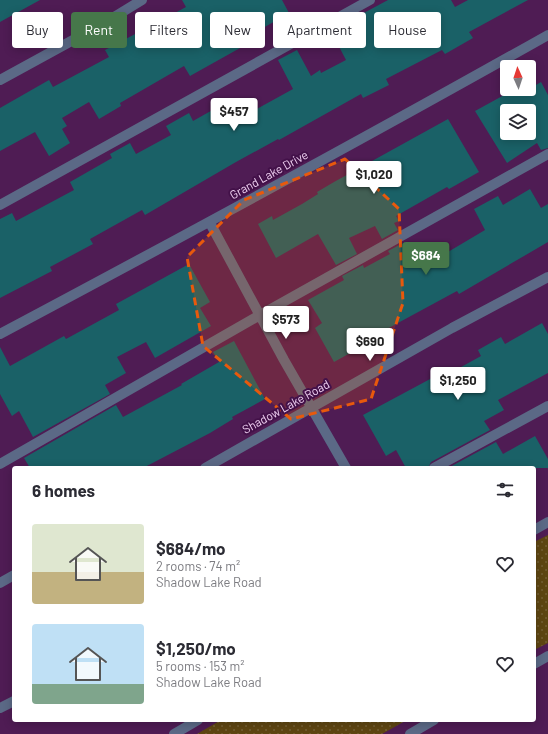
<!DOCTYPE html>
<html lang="en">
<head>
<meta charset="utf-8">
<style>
  :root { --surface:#fff; --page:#f2f2f3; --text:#2b2b33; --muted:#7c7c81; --accent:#46774a }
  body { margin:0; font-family:Barlow,sans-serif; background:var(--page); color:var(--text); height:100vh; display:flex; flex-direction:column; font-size:15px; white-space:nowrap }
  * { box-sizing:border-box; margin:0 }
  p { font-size:13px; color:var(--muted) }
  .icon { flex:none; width:22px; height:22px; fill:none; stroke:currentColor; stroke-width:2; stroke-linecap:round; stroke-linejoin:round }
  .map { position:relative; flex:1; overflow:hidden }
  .drawer { position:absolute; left:12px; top:466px; width:524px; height:256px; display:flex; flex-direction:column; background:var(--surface); border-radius:4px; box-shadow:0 2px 10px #0003 }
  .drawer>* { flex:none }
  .guide { position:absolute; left:12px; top:12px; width:524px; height:36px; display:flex; gap:8px }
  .needle { width:26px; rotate:357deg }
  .tools { position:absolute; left:500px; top:60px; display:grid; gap:8px }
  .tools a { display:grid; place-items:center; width:36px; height:36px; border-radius:4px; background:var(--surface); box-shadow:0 2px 10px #0003; font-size:20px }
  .price { position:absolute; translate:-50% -34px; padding:0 9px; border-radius:4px; background:#fff; color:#222; font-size:13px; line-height:26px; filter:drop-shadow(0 1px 2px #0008) }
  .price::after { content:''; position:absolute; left:50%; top:24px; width:12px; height:9px; margin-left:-6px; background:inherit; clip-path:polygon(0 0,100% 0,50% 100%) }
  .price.current { background:var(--accent); color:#fff }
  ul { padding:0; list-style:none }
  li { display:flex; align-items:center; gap:12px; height:100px; padding:0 20px }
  li span { display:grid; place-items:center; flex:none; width:112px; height:80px; border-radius:4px; color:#555 }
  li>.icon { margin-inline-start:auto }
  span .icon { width:48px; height:48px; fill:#fffc; stroke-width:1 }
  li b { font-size:17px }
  h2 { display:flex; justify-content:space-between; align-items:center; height:48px; padding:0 20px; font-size:17px }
  .pill { padding:0 14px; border-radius:4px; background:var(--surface); box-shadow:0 2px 10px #0003; font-size:14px; line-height:36px }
  .pill.current { background:var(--accent); color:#fff }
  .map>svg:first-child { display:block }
  .park { fill:url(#park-dots) }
  .building { fill:#1a6167; fill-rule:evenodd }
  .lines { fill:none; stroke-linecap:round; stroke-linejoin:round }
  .minor { stroke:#5b6986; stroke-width:10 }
  .marked { fill:#e8590c; fill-opacity:0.2; stroke:#e8590c; stroke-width:3; stroke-dasharray:8 5; stroke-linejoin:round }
  .labels { text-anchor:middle; stroke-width:4; stroke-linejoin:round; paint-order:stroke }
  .street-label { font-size:12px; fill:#f0d1f2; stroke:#431149 }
</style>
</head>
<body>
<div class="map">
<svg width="548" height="734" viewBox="0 0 548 734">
  <defs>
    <pattern id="park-dots" width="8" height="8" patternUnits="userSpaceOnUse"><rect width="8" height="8" fill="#5e4612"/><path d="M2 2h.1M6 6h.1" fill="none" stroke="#756035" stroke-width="1.8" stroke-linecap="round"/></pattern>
  </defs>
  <rect width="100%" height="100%" fill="#4f1c54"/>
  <!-- park -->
  <path class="park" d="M548,535V643L534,650V542Z
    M221,720H407L382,734H197Z"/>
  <!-- building -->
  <path class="building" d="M0,0H40L0,22Z
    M182,0H282L289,13L246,38L249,43L190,76L184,66L120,103L121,106L99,119L89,102L62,118L67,126L62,129L70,143L49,156L35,132L0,151V108L49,80L53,87L109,57L105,50L186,7Z
    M388,0H451L455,7L468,0H528L469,32L473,38L445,54L442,50L386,79L389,85L363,98L361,94L279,140L278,139L236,162L145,215L142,210L90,239L93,244L50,267L52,271L0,298V219L12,213L16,221L74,190L70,182L112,158L110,154L130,143L136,154L171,135L166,126L189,113L193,121L232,99L242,117L293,89L278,60L297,50L311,76L320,70L321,73L346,60L334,37L363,21L360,15Z
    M541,82L548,95V148L541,150L537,143L507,163L475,111L506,94L503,89H529ZM507,111H529V133H507Z
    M448,119L479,172L449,189L447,187L396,216L399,221L394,223L398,230L382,239L375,226L349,238L357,254L336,265L318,234L276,258L258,224L272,216L273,220L302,204L318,194L317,192L334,182Z
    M530,189L541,208L548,204V242L459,294L457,291L361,343L363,346L334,362L315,328L322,323L308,300L344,280L342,276L363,265L364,268L390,254L388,251L405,242L416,263L423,259L426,265L485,230L474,209L498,196L503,205Z
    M189,264L210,302L200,308L211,326L155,358L146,342L117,357L126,373L105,385L110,394L33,437L19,411L12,416L0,394V347L10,366L64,336L66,339L119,310L116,304Z
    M542,323L548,334V373L498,400L504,410L484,421L490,430L431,462L428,468H406L396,450L386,456L363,415L432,378L434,382L481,356L478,350L501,337L505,344Z
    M234,341L265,399L232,417L233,419L210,433L143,468H30L24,458L116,405L123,417L182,385L181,384L219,362L213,352Z
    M535,436L548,459V468H448L496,442L503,454Z"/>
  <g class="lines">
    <!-- minor -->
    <path class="minor" d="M0,80L106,22L142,0
      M0,205L370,0
      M210,223L284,360L346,468
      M0,334C184,236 367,137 548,35
      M0,464L260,315L548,154
      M205,468L452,328L548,277
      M434,468L548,406
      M534,530L548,522
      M0,583L14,575
      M534,664L548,656
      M0,708L14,701
      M174,734L198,720
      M410,734L434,720"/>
  </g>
  <!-- marked area -->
  <path class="marked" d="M345,159L399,209L403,303L371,399L291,419L203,346L187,257L244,200Z"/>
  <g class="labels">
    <!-- street labels -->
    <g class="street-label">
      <text transform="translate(269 175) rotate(-29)" y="4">Grand Lake Drive</text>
      <text transform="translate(286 407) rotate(-29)" y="4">Shadow Lake Road</text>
    </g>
  </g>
</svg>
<div class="tools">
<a><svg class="needle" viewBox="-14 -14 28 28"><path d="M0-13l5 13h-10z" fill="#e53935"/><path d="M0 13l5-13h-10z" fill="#7c7c81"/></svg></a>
<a><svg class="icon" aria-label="layers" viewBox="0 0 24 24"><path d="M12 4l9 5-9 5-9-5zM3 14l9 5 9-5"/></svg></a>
</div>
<b class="price" style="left:234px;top:132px">$457</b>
<b class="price" style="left:374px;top:195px">$1,020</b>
<b class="price current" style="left:426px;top:276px">$684</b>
<b class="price" style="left:286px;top:340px">$573</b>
<b class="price" style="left:370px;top:362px">$690</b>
<b class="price" style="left:458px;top:401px">$1,250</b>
<div class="guide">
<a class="pill">Buy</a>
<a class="pill current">Rent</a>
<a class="pill">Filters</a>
<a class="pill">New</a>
<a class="pill">Apartment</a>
<a class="pill">House</a>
</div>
<section class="drawer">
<h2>6 homes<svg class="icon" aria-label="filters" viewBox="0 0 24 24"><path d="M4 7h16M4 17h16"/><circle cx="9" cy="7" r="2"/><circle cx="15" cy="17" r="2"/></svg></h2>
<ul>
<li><span style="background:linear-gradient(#dfe7d0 60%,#c2b280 0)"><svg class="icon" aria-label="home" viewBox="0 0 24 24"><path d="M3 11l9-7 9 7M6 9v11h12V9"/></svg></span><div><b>$684/mo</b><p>2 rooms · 74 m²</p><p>Shadow Lake Road</p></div><svg class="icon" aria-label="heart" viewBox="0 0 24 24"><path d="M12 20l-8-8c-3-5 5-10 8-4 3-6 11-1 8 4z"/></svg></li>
<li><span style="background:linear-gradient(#bfe0f5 75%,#7fa58c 0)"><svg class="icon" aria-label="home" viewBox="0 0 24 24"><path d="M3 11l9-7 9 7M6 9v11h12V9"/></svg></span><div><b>$1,250/mo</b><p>5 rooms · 153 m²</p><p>Shadow Lake Road</p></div><svg class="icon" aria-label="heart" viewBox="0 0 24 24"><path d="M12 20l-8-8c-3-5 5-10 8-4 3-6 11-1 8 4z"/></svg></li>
</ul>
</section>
</div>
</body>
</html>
